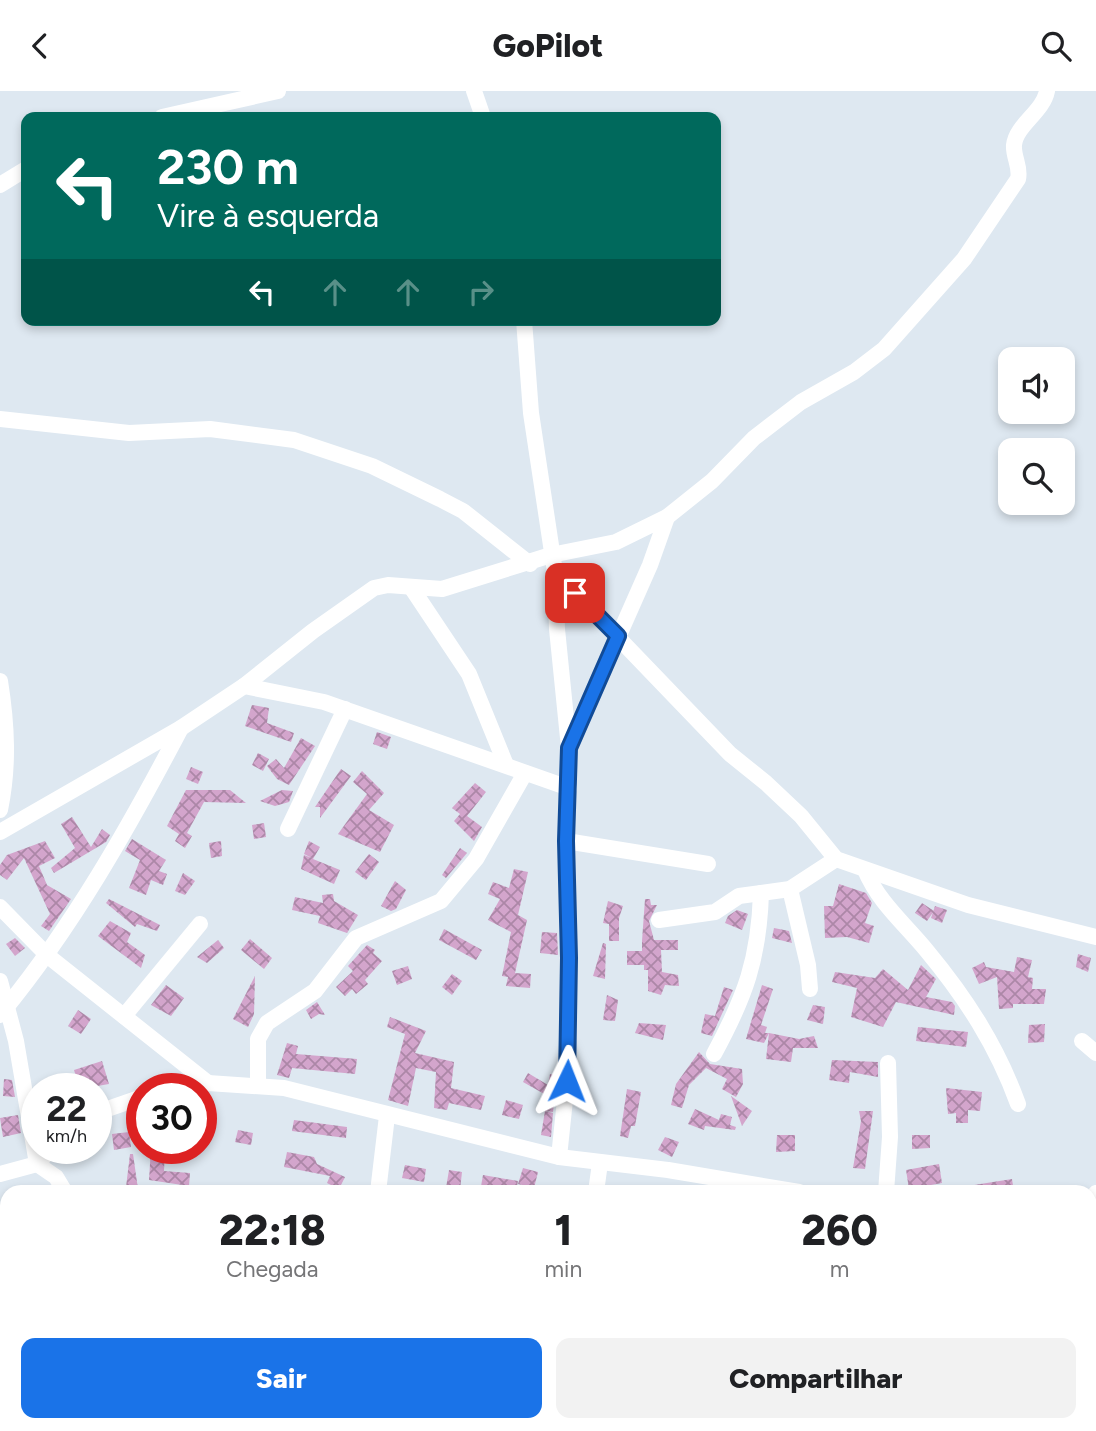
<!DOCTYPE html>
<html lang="pt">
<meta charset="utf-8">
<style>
body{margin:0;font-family:Figtree,sans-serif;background:#f2f2f2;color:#202124;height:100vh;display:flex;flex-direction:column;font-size:26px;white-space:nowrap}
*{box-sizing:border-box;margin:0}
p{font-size:23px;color:#757577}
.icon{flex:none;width:38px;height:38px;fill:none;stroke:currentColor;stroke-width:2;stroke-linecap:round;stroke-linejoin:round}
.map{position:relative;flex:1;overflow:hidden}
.panel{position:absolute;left:0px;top:1094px;width:1097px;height:247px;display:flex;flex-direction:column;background:#fff;border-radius:21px 21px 0 0;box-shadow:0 4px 10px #0003}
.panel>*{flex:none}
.banner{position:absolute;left:21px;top:21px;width:700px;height:214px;border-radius:14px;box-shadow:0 4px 10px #0003;background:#00695c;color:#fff;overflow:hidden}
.fabs{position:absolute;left:998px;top:256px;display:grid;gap:14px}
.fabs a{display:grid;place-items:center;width:77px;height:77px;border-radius:14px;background:#fff;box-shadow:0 4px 10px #0003;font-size:35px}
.speed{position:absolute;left:21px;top:982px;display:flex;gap:14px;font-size:35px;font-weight:700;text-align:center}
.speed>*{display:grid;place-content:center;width:91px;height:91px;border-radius:50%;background:#fff;box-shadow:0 4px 10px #0003;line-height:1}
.speed small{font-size:18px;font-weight:400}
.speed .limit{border:10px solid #d22;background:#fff;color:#111}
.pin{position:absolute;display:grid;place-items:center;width:60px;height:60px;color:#fff;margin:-30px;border-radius:14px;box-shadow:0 4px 10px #0006}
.me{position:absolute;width:77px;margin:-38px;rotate:2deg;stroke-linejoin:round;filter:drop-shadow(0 0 5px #0008)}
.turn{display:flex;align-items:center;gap:24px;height:147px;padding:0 21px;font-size:32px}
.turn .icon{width:91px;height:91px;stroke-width:2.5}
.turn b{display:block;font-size:49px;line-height:60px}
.lanes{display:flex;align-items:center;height:66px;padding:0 21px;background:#0003;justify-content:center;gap:35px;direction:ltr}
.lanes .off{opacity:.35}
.eta{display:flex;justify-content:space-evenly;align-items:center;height:119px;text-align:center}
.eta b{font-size:42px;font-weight:800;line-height:49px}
.cta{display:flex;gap:14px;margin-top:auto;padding:14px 21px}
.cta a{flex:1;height:80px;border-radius:14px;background:#1a73e8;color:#fff;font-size:28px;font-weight:800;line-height:80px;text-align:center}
.cta a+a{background:#f2f2f2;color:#202124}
header{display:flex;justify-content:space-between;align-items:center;height:91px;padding:0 21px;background:#fff;font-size:32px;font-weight:800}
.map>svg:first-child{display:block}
.building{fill:url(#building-cross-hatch)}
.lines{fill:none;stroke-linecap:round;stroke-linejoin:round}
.minor{stroke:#fff;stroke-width:16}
.route-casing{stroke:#114b97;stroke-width:18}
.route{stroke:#1a73e8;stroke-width:12}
</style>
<header><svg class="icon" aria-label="back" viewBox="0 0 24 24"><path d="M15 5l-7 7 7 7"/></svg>GoPilot<svg class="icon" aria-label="search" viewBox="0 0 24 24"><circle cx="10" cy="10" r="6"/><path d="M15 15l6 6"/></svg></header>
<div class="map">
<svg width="1096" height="1340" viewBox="0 0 1096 1340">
<defs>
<pattern id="building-cross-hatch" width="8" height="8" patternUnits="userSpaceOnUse" patternTransform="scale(1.75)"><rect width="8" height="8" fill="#d3a5cc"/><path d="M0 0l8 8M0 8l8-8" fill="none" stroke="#ac87a7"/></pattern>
</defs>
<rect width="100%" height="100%" fill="#dee8f1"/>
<g class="building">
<path d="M252,614L269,617L267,632L294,642L291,651L245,635Z"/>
<path d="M377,641L391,646L387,658L373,653Z"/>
<path d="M301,647L315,655L289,694L277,688L267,675L276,668L284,677Z"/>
<path d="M258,662L269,668L263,680L252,674Z"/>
<path d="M191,676L203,681L198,693L186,688Z"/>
<path d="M341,678L351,685L320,727V716H315Z"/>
<path d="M362,680L384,702L369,719L394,734L380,761L338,743L367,703L353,691Z"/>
<path d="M475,692L486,701L467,725L482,736L474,750L454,730L460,723L452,717Z"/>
<path d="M186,699H230L246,712L204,711L187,742L192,745L185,757L175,750L179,743L167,735Z"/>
<path d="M282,699L293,700L289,711L275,715L260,710Z"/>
<path d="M72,726L91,756L102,738L110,744L106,751L54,782L51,777L75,757L61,733Z"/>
<path d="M264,732L266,746L254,748L252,734Z"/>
<path d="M132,748L166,769L159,780L167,783L163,794L151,789L146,804L129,797L140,769L125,760Z"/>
<path d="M45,750L55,767L39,775L47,794L71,808L49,840L41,835L50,823L24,767L7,789L0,784V774L7,764Z"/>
<path d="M221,750L222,765L211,767L209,752Z"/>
<path d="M309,750L320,756L313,768L340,779L334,793L301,778L304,764L312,767L304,763Z"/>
<path d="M460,757L467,762L446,787L442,784Z"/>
<path d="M369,763L379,771L366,789L355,781Z"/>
<path d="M514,778L528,781L518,824L527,829L515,882L531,883L530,897L506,895L508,886L502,885L511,841L488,829L500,808L488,803L493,791L509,797Z"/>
<path d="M183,782L195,790L185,804L175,800Z"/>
<path d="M395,790L406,799L396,818L391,820L381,815Z"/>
<path d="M839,793L866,802L872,812L865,832L874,835L869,852L847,846L825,847L824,815H833Z"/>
<path d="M333,803L334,810L358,824L347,842L318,832L320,825L292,819L295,806L323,812L322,804Z"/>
<path d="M109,808L160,834L157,840L137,833L135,836L106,812Z"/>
<path d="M645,808H650L651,814H657L649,830L654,849H678V859H661L662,881L678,884L679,895L665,894L661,904L648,900V879H644V874H627V860H645H642V850Z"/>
<path d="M608,810L623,815L619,827V850H609V833L603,832Z"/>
<path d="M922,812L934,820L927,830L915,822Z"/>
<path d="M935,815L947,819L942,832L931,827Z"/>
<path d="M737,819L748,823L742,839L725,832L728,825Z"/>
<path d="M110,830L131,842L127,851L145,864L141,877L98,845Z"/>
<path d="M774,837L789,840L792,852L772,847Z"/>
<path d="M444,838L482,859L476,869L439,849Z"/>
<path d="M542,841L557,842L558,864L540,862Z"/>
<path d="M15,847L25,857L15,865L6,853Z"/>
<path d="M250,848L272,867L264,878L241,859Z"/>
<path d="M218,849L224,857L207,872L197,866Z"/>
<path d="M603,852L606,853L605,888L593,885Z"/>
<path d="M367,854L375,859L373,862L382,870L365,889L368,893L356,903L352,898L345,905L336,896L353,880L348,875Z"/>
<path d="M1078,863L1091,867L1088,881L1076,876Z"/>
<path d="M1017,866L1032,869L1028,886L1033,887L1032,898H1046L1044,913H1013V917L999,918L997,886L979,893L972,877L984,871L986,876L1014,881Z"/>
<path d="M921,874L936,888L926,906L952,911L955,915L954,924L896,911L883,936L851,926L857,897L832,891L835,881L875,887L883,878L908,899Z"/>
<path d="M408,875L412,888L397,894L392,880Z"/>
<path d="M452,883L462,890L452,904L442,896Z"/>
<path d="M255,885L254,923L248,936L233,928Z"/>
<path d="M166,894L184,907L171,925L151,914Z"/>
<path d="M762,894L773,898L761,934L767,936L765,942H769L764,952L746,948Z"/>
<path d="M724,896L733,899L715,938L712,945L701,942L705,923L715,925Z"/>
<path d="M607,904L618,909L615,930L603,929Z"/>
<path d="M317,911L325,924L319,923L311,928L306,919Z"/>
<path d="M813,914L825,916L823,933L807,929Z"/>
<path d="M78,919L91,928L81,943L68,935Z"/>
<path d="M390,926L426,940L415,962L454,971L451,997L485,1005L481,1019L449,1012L447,1019L434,1017L436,981L416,977L408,1015L388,1009L405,943L387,936Z"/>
<path d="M639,932L666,934L663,949L635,942Z"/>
<path d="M1045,933L1044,951L1028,952L1029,934Z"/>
<path d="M918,936L968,941L966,956L916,950Z"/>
<path d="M769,942L799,948L814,945L818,957H793L791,971L766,968Z"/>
<path d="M287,952L298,955L296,963L357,968L355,983L292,977L289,987L277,984Z"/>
<path d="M699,961L710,973L742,978L743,993L736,1006L722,998L727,988L706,977L689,994L682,1017L671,1014L676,993Z"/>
<path d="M832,969L878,971V986L850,981L849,992L829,989Z"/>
<path d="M102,970L109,993L80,998L74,979Z"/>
<path d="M528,982L548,994L550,983L557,984L553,1021L544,1020L546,1004L523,991Z"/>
<path d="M4,988L12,989L15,1006L3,1005Z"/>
<path d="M946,997L982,1001L980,1020L968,1019V1032H956V1022L948,1023Z"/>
<path d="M627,998L641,1001L635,1035H631L628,1047L620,1045Z"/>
<path d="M731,1005L752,1020L742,1035Z"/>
<path d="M506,1009L523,1014L519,1028L502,1024Z"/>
<path d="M142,1017V1044L131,1045L129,1022Z"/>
<path d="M695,1018L719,1029L721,1023L732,1026L730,1034L736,1036L735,1039L705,1035L704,1039L688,1033Z"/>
<path d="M545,1020L553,1022L551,1046L541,1044Z"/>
<path d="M859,1020H873L865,1078L853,1077L861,1030Z"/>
<path d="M18,1024L21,1042L3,1046L0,1027Z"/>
<path d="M294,1029L347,1036L346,1047L292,1040Z"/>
<path d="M238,1039L253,1042L251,1054L235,1051Z"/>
<path d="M129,1041L131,1056L114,1059L112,1043Z"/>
<path d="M777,1044H795V1060L776,1061Z"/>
<path d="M912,1044H930V1057L912,1058Z"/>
<path d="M665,1046L679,1051L672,1066L658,1059Z"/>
<path d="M151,1057H165L164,1080L190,1082L189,1095L149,1089Z"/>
<path d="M287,1061L314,1066L317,1073L345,1086L339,1098L327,1092L330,1085L284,1076Z"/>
<path d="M130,1063H133L138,1098L126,1096Z"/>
<path d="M939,1073L942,1092L909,1098L906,1079Z"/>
<path d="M405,1074L426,1078L424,1091L402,1087Z"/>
<path d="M523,1077L538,1081L534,1097L518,1093Z"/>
<path d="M449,1079L462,1081L460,1099L446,1097Z"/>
<path d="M483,1084L518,1090L516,1101H480Z"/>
<path d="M1012,1088L1014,1101H968V1095Z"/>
</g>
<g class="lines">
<g class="minor">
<path d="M474,0L483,26"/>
<path d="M162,26L278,0"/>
<path d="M0,94L26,78"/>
<path d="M524,229L531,322L555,481L557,538L569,657L566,750L569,916L567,990L559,1066"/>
<path d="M0,328L129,342L210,338L294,349L372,375L440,408L463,420L530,473"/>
<path d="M555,481L730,663L766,692L801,725L836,768L968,814L1096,846"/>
<path d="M411,496L469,583L506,674"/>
<path d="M0,590C7,634 9,675 0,719"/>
<path d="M244,595L324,611L569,697"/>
<path d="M570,655L650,474L667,426"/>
<path d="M288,738L345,618"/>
<path d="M0,741L181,637L244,595L313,540L374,497L388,494L442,498L551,464L616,451L667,426L712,390L754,347L801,311L854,281L884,258L964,168L1018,88C1021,76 1013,66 1014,54C1016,34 1043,21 1047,0"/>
<path d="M566,750L708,773"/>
<path d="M865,779C879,812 904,832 927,860C966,907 997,955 1018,1013"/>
<path d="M790,798L808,874L810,898"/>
<path d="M0,816L48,865L208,992"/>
<path d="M659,829L715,821L739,805L790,798L836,768"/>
<path d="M0,890L16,950L37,1073L56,1086L65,1101"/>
<path d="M0,924C72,837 129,736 181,637"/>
<path d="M124,925L200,833"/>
<path d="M1082,950L1096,962"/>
<path d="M714,963C745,906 759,868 761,802"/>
<path d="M258,993V948L267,932L315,900L356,847L441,810L476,768L525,682"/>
<path d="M176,998L208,992L284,997L559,1066L668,1079L799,1101"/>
<path d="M96,1022L142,1006"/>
<path d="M0,1083L37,1073L52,1057"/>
<path d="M378,1101L387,1025"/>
<path d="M596,1101L600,1072"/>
<path d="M886,1101L890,1046L888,972"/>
<path d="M1090,1110L1096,1102"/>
<path d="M1090,1140H1096"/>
<path d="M1090,1293L1096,1294"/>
<path d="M134,1334V1340"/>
<path d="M432,1334L495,1340"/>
<path d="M328,1340L332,1334"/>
<path d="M563,1340L564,1334"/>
<path d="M773,1340L774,1334"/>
</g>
</g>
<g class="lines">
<g class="route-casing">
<path id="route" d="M567,990L569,867L566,750L569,657L618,545L575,502"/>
</g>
<use href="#route" class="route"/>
</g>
</svg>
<div class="fabs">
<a><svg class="icon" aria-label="sound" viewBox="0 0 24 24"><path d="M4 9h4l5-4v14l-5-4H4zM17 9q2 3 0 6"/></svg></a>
<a><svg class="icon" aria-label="search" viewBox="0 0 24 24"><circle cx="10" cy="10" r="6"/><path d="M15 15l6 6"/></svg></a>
</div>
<div class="speed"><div>22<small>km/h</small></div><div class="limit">30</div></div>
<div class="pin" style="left:575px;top:502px;background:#d93025"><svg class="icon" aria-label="arrive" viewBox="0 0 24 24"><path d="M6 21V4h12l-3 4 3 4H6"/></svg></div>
<svg class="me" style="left:567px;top:990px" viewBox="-20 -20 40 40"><path d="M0-17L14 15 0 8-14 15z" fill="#1a73e8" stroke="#fff" stroke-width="4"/></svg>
<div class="banner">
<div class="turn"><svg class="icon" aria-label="left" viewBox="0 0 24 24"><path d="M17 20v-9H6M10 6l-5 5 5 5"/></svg><div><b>230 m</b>Vire à esquerda</div></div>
<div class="lanes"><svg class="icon" aria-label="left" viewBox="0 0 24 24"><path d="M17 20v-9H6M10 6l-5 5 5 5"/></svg><svg class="icon off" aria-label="ahead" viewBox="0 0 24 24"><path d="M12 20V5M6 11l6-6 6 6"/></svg><svg class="icon off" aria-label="ahead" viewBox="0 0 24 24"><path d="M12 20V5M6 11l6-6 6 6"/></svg><svg class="icon off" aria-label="right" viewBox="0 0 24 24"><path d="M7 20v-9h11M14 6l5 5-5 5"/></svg></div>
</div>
<section class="panel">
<div class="eta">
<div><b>22:18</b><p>Chegada</p></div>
<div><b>1</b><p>min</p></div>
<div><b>260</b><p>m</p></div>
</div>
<div class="cta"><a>Sair</a><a>Compartilhar</a></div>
</section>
</div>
